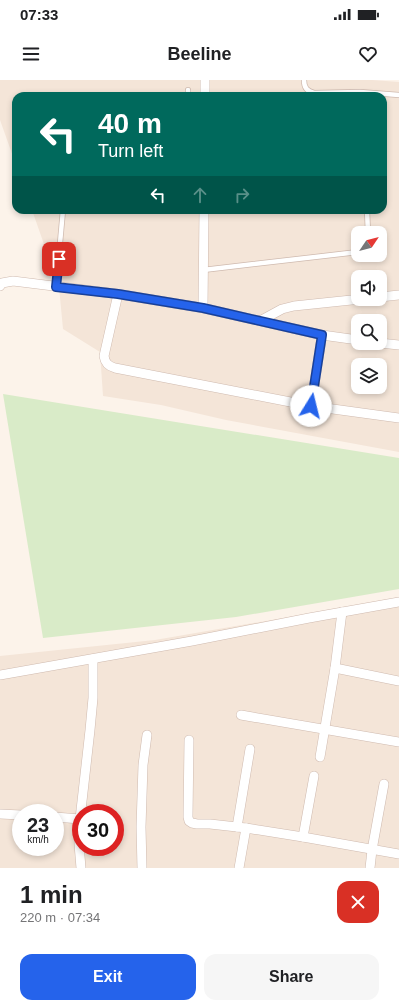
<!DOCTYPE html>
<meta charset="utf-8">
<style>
body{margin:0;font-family:Arial,sans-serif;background:#f6f6f6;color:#202124;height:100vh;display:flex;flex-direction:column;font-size:15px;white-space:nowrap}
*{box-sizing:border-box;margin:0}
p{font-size:13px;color:#757577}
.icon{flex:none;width:22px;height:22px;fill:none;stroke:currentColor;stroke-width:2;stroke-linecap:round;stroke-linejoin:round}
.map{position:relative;height:788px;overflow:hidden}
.side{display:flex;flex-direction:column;background:#fff;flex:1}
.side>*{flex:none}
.banner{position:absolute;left:12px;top:12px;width:375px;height:122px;border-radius:12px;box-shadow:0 2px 6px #0003;background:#00695c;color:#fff;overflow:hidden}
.needle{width:26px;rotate:55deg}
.tools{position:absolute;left:351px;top:146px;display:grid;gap:8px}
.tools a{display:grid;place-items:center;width:36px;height:36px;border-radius:8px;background:#fff;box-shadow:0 2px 6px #0003;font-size:20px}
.speed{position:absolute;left:12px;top:724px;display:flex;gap:8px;font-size:20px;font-weight:700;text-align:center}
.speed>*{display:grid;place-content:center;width:52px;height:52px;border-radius:50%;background:#fff;box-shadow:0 2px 6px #0003;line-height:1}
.speed small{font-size:10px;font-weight:400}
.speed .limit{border:6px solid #d22;background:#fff;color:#111}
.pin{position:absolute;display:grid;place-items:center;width:34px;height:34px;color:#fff;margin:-17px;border-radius:8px;box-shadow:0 2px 6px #0006}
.me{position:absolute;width:44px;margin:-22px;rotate:9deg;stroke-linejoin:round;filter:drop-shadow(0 0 3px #0008)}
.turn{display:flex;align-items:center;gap:14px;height:84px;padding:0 20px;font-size:18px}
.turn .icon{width:52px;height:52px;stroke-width:2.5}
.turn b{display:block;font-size:28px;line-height:34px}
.lanes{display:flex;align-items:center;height:38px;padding:0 20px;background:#0003;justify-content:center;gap:20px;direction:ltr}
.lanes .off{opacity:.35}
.round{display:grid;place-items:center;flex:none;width:42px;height:42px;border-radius:12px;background:#f6f6f6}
.overview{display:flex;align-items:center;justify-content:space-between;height:68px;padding:0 20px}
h1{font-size:24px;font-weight:600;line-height:30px}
.primary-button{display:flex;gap:8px;margin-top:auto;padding:8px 20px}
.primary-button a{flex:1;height:46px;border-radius:12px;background:#2563eb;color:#fff;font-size:16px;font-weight:600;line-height:46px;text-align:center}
.primary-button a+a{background:#f6f6f6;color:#202124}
.status{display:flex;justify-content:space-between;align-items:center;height:28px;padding:0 20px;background:#fff;direction:ltr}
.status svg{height:11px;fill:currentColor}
header{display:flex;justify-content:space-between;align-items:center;height:52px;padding:0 20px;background:#fff;font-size:18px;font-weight:600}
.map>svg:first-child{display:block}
.residential{fill:#f4e5d8;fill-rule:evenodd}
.green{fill:#d9ebc8}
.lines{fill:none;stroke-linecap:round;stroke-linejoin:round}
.lane-casing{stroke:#cfbaaf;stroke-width:6}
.street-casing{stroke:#cfbaaf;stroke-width:10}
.lane{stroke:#fff;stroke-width:4.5}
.street{stroke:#fff;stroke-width:9}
.route-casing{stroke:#184099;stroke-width:10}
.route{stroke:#2563eb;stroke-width:7}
</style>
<div class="status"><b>07:33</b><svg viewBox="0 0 49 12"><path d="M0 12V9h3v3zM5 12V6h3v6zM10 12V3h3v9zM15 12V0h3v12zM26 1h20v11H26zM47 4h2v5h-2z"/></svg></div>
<header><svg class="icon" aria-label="menu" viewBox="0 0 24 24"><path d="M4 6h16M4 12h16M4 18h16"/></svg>Beeline<svg class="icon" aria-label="heart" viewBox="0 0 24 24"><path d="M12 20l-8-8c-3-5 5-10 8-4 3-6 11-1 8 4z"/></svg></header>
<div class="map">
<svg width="399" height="788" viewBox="0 0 399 788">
<rect width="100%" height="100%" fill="#fcf3ea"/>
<g class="residential">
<path d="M0,0H372L399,2V372L226,340L161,325L103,316L100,272L63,249L59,207L32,130H383V16H16V85L0,40ZM358,153H380V175H358ZM358,197H380V219H358ZM358,241H380V263H358ZM358,285H380V307H358Z"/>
<path d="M399,518V788H0V576L155,560ZM21,733H55V767H21ZM81,733H115V767H81Z"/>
</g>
<path class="green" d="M3,314L399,378V509L236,537L43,558Z"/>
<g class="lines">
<g class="lane-casing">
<g id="lane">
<path d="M304,0C304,8 307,11 314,13L360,12L399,15"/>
<path d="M188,10V16"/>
<path d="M367,130L368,153"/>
<path d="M203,190L358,172"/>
<path d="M56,207L63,130"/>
</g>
</g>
<g class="street-casing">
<g id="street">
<path d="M205,16V0"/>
<path d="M0,206L2,203L13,201L118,214L203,228L322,255L358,260"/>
<path d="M118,214L104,276C105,283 108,286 115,288L311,326L399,338"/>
<path d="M380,217L399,215"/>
<path d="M203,228L204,130"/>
<path d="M260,241L282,229L294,226L361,219"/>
<path d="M380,263L399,265"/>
<path d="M311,326L322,255"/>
<path d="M335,588L399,601"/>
<path d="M0,595L192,561L309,538L399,522"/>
<path d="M241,635L399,662"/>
<path d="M189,660L188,737L189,741L192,743L197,744H210L246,748L303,757L399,774"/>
<path d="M320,677L335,588L342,532"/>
<path d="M0,734L21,735"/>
<path d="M55,737L80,739"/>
<path d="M237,747L250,669"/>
<path d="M303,757L314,696"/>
<path d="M81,788L79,764L80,739L90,650L93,618V579"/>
<path d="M142,788L141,747L143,685L147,655"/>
<path d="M239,788L246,748"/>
<path d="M370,788L372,770L384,704"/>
</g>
</g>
<use href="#lane" class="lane"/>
<use href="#street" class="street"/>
</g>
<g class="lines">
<g class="route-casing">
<path id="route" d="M59,179L56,207L118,214L203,228L322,255L311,326"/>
</g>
<use href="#route" class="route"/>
</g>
</svg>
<div class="tools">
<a><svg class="needle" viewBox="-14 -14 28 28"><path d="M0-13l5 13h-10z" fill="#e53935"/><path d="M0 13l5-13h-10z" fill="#757577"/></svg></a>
<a><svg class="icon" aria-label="sound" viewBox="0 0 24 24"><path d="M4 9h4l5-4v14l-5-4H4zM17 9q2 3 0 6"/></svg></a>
<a><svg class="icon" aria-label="search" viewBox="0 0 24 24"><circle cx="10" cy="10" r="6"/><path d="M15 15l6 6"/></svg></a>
<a><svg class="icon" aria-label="layers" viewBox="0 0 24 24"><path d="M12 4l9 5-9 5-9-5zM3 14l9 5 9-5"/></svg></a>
</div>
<div class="speed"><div>23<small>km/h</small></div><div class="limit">30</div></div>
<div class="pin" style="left:59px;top:179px;background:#d93025"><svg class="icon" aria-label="arrive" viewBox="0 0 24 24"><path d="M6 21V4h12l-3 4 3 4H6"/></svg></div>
<svg class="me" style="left:311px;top:326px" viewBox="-20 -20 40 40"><circle r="19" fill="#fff"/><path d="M0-13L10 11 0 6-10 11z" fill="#2563eb"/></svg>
<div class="banner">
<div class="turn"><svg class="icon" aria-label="left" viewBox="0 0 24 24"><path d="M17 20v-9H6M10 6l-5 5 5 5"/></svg><div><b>40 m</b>Turn left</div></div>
<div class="lanes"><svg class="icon" aria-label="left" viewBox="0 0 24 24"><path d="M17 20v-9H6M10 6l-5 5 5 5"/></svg><svg class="icon off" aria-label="ahead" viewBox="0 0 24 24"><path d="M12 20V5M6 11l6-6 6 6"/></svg><svg class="icon off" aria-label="right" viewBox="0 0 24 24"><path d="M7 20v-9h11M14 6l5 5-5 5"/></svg></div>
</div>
</div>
<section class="side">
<div class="overview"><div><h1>1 min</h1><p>220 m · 07:34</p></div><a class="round" style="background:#d93025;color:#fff"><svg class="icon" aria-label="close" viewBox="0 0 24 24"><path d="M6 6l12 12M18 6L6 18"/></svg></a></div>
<div class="primary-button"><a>Exit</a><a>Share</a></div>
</section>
